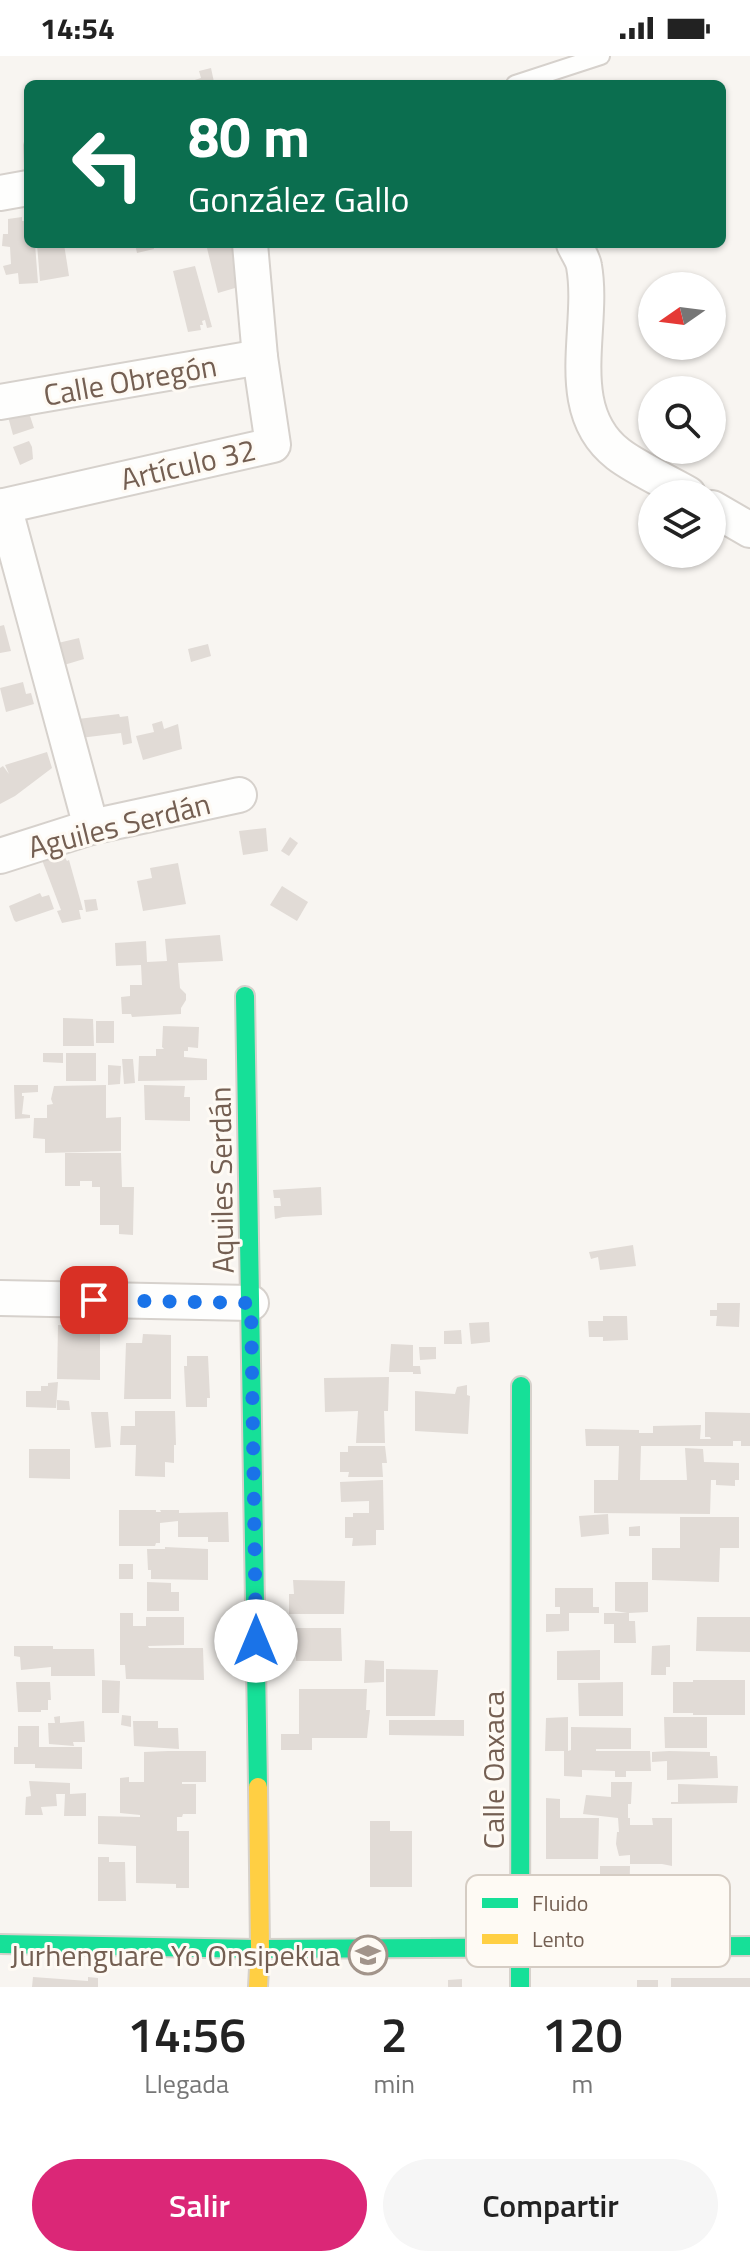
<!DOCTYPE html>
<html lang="es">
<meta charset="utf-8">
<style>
body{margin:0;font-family:"Titillium Web",sans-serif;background:#f6f6f6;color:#222;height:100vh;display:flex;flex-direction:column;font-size:30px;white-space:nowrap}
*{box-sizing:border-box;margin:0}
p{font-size:26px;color:#767676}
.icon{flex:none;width:44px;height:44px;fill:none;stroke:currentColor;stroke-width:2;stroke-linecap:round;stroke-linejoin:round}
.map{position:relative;height:1931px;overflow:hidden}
.drawer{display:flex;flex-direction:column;background:#fff;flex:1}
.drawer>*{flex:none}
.guide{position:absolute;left:24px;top:24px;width:702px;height:168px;border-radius:12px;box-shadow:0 2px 6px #0004;background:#0b6e4f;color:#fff;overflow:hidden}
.needle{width:52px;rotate:256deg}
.fabs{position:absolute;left:638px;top:216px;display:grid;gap:16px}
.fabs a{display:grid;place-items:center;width:88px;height:88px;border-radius:50%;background:#fff;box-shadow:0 2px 6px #0004;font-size:40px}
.pin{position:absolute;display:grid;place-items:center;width:68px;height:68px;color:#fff;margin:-34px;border-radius:16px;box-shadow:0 4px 12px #0006}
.me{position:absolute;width:88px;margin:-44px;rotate:0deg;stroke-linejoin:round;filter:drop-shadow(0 0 6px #0008)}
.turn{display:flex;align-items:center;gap:28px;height:168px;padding:0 32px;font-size:36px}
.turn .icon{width:104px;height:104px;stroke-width:2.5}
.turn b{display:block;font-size:56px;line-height:68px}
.eta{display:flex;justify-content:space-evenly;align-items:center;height:136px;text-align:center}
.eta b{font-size:48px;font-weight:600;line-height:56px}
.action{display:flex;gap:16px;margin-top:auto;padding:16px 32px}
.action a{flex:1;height:92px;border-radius:48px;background:#db2777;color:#fff;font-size:32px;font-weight:600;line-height:92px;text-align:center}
.action a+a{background:#f6f6f6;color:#222}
.status{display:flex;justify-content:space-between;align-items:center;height:56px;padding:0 40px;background:#fff;direction:ltr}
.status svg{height:22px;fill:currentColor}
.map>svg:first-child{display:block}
.building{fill:#e1dbd6}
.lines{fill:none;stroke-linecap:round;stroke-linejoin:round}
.lane-casing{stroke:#d6d1cc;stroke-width:20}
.street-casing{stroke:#d6d1cc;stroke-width:38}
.fast-casing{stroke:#d6d1cb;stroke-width:22}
.slow-casing{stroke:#d6d1cb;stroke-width:22}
.lane{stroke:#fefefd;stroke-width:16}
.street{stroke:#fefefd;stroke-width:34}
.fast{stroke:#16e098;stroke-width:18}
.slow{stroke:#ffcf43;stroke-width:18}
.route{stroke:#1a73e8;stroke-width:14;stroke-dasharray:0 25.2}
.labels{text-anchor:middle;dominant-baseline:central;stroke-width:6;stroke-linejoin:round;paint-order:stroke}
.street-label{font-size:30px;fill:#745f52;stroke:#fefaf4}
.poi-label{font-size:30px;fill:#745f52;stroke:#fefaf4;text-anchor:end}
.key{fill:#fefaf4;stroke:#d5ccc3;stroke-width:2}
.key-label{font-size:22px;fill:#745f52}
</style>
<div class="status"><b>14:54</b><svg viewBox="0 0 49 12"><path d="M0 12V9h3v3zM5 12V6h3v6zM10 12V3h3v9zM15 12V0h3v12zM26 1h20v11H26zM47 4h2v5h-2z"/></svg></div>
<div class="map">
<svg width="750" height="1931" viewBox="0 0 750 1931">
<rect width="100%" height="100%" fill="#f8f5f1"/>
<g class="building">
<path d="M211,12L214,26L211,28H182L201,22L199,15Z"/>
<path d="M25,82L28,83V110H24L23,89Z"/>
<path d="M22,161V165H28V188H35L38,227L19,228L18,217L6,219L3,210L11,208L10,191L2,190L3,178H8V163Z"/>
<path d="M37,188H64L69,220L40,225Z"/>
<path d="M135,188H153L154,193L137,197Z"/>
<path d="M206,188H247L258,239L238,244L235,232L218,237Z"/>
<path d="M195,210L212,271L207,272L205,264L202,265L203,269H200L201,274L188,276L173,215Z"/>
<path d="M27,351L34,372L13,379L7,357Z"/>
<path d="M29,385L32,391L33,403L20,409L13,391Z"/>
<path d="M4,569L11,595L0,597V570Z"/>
<path d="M79,582L84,603L64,609L58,587Z"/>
<path d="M208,588L211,600L191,606L188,593Z"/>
<path d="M23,626L26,638L31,637L34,648L6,656L0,632Z"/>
<path d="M119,658L120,661L128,660L132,687L123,689L121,677L80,682L78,663Z"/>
<path d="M162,665L164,673L178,668L182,693L143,704L136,680L154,676L152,668Z"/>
<path d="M47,696L52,712L15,740L0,748V712L3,710L9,718L5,709Z"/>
<path d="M266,772L268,795L243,799L239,775Z"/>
<path d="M290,781L298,787L289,800L281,795Z"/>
<path d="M63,798L67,805L69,804L83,854H79L81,863L62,867L57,855L61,854L42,804Z"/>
<path d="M178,807L186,848L143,855L137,825L152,822L150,812Z"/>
<path d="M282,830L308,846L297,865L270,849Z"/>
<path d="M40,837L42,841L49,839L54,853L16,866L14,864L9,850Z"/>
<path d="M96,843L98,854L86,856L84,844Z"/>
<path d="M220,879L223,905L178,907L180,932L186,938V944L181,952V958L132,961L131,958H122L121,941L130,940V929H142L141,909L116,910L115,887L146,885L147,906L167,905L165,883Z"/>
<path d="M63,962L93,963L94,990H63Z"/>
<rect x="96" y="965" width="18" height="22"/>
<path d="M163,970L199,971L198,992L188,991V995H184V1001L207,1003V1024L138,1025L139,1000H156V993H164L162,991Z"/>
<path d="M43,997H63V1007L43,1006Z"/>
<rect x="66" y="997" width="30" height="28"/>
<path d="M122,1003H133L135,1027L124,1028Z"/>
<path d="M108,1009L121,1010L120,1028L108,1029Z"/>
<path d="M14,1029H38V1036L22,1037V1040H24L22,1058L30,1059V1062L15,1063Z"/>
<path d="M106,1029V1062L121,1061V1095L45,1097V1083L33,1082L34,1062H47V1049L53,1048L51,1043L54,1030Z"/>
<path d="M144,1029L185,1030L184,1041H190V1065L145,1064Z"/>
<path d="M65,1097H121L122,1131H134L133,1179L119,1178V1169H100V1131H92V1125H80V1130H65Z"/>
<path d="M321,1131L322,1159L283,1161L275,1163L274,1150H281L280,1142H274L273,1134Z"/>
<path d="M633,1189L636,1210L600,1214L598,1201L591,1203L589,1196Z"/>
<path d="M717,1247H740L739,1271L716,1270L717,1260H710V1254H717Z"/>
<path d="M603,1260H627L628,1284L603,1285V1281H589L588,1265H603Z"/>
<path d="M489,1266L490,1286L471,1288L469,1267Z"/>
<path d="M58,1269L100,1270V1324L57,1323Z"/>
<path d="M461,1274L462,1288H444V1275Z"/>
<path d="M143,1278L171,1279V1343H124L126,1287H142Z"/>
<path d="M391,1288L413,1289V1310H420L421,1318H413V1316H389Z"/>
<path d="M419,1291H436V1303L420,1304Z"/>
<path d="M187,1300H208L210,1342H207V1351H186L184,1310H187Z"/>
<path d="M389,1321L388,1355H384L385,1387H356L358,1355L325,1356L324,1322Z"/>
<path d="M58,1326L56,1352L26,1351V1335H41V1330H48V1327Z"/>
<path d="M467,1329V1339L470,1340L468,1378L415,1375V1335L455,1338L457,1331Z"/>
<path d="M57,1344L69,1345L70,1354H57Z"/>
<path d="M135,1355H175L176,1389H174V1407L165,1406V1421L135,1420L136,1389H120L121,1370H135Z"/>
<path d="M91,1356H108L111,1391L95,1392Z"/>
<path d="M705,1356L750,1357V1390H741V1385H733V1390H641L640,1424H687L685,1392L703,1393L704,1406L739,1407V1424H735V1430L716,1429V1424H711L710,1458L594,1457V1424H618L619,1390H586L585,1373L639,1374V1377H653V1370L701,1369L700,1383H711L710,1381H705Z"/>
<path d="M348,1390H385L387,1407H382L383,1421H348L349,1416H340V1396H348Z"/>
<path d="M29,1393H70V1423L29,1422Z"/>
<path d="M383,1424L384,1474H376V1489L352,1490L353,1482H345V1461H353V1457H369V1445L341,1446L340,1426Z"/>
<path d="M119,1454H156V1456H161L160,1454H179V1457L228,1456L229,1486H208V1481H178V1465L160,1467V1487H156L155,1490H119Z"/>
<path d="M608,1458L609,1478L581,1481L579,1460Z"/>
<path d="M680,1461H739V1492H720L719,1526L652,1524V1492H680Z"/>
<path d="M640,1470V1480H629V1471Z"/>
<path d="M165,1491L208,1493V1524L151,1523V1514H148L147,1493H165Z"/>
<rect x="119" y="1508" width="14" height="15"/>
<path d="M293,1524L345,1525L344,1558H289V1538H294Z"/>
<path d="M147,1526L171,1527V1536H179V1555H147Z"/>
<path d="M615,1526H648V1556L629,1557V1565H635L636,1587H614V1568H604V1557H627L615,1555Z"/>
<path d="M555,1532H593V1551H599V1557H569V1575L546,1576V1558H560V1551H555Z"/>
<path d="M120,1557H133V1570H146V1561H184V1589L148,1590L149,1592H203L204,1624L126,1623L125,1609H120Z"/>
<path d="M697,1561H750V1596L696,1595Z"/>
<path d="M296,1572H341L342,1605H296Z"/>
<path d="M670,1589V1611H666V1619H651L652,1590Z"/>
<path d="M14,1590H53V1593H94L95,1620H51V1611L21,1614L20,1601L14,1600Z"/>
<path d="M600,1594V1624H557V1595Z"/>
<path d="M365,1604L384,1605V1626L364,1627Z"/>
<path d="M386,1613L438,1614L435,1660H386Z"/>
<path d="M102,1624L120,1625L119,1657H102Z"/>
<path d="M693,1624H745V1659H693V1657H673V1626H693Z"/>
<path d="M16,1626H50L51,1644H48V1654H41V1656H18Z"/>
<path d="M623,1626V1660H579L578,1627Z"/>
<path d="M299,1633H367L366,1654H370L367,1682H312V1694H281V1678H299Z"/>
<path d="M122,1659L131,1660V1671L121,1669Z"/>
<path d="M60,1660V1667L84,1665L85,1686H73L74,1690L49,1688L48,1667H55L54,1661Z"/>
<path d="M568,1661V1695L571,1694V1671L631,1672V1693H596V1695H650L651,1715H626V1721H615V1715L582,1714V1721L564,1720V1695H545L546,1662Z"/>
<path d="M664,1661H707V1692H665Z"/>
<path d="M389,1664H464V1680L389,1679Z"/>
<path d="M133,1665H158V1672H178L179,1693L134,1690Z"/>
<path d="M18,1670H39V1691H82V1713L35,1712V1708H14V1691H18Z"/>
<path d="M168,1695H206V1726H182V1728H196V1758H183L182,1761H177V1775H189V1832H176V1828L136,1827V1790L98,1788V1760L140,1761V1759L120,1757V1722L129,1721V1726H144V1696Z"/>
<path d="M669,1695L710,1696V1700H717L718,1722L667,1724V1705L652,1706V1696Z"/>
<path d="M29,1725L70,1727V1738L86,1737V1760H64L65,1738H56L57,1750L41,1751L43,1759H25L26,1741L31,1740Z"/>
<path d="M611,1726H632L631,1748H628V1762H630V1769H653L652,1762H672V1810L662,1808H630V1799L619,1800L616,1788L617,1776H619L618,1762L583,1758L586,1739L611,1741Z"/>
<path d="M678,1728L738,1730L737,1747L671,1748V1746H678Z"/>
<path d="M546,1742L560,1743V1762H599L598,1803H546Z"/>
<path d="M370,1765H390V1775H412V1831H370Z"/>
<path d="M98,1801H109V1806H125L126,1845H98Z"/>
<path d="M600,1810H630L629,1847L600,1846Z"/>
<path d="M33,1921L88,1925V1921L98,1922V1931H32Z"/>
<rect x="671" y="1922" width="79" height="9"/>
<path d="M462,1923V1931H448V1924Z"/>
<rect x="637" y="1924" width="21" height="7"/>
</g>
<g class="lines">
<g class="lane-casing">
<path id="lane" d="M515,28L601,0"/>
</g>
<g class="street-casing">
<g id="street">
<path d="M0,137L28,132"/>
<path d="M574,188C577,195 583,203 584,210C595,271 560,353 618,398C636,412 667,426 688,438"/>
<path d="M0,346L260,301"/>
<path d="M4,450L91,771"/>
<path d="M0,451L273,389L260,301L250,188"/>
<path d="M712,452L750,474"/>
<path d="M0,800L91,771L239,739"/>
<path d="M0,1242L251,1247"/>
</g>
</g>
<g class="fast-casing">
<g id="fast">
<path d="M245,940L258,1731"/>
<path d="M0,1888L260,1893L750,1890"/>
<path d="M520,1931L521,1330"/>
</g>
</g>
<g class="slow-casing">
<path id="slow" d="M258,1731L260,1893L258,1931"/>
</g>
<use href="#lane" class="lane"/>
<use href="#street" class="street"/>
<use href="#fast" class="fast"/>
<use href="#slow" class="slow"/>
</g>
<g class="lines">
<path class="route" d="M94,1244L251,1247L256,1585"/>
</g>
<defs>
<g id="school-ring" transform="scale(2)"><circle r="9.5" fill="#fefaf4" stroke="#a2948a" stroke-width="1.5"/><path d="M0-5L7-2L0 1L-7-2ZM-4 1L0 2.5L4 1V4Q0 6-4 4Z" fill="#a2948a"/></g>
</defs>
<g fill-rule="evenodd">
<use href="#school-ring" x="368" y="1899"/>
</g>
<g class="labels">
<g class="street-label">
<text transform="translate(130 324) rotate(-10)">Calle Obregón</text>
<text transform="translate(188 408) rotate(-13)">Artículo 32</text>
<text transform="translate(119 769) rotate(-14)">Aguiles Serdán</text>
<text transform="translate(221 1124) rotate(-91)">Aquiles Serdán</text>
<text transform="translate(493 1714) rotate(-90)">Calle Oaxaca</text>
</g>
<g class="poi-label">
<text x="340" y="1899">Jurhenguare Yo Onsipekua</text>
</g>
</g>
<rect x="466" y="1819" width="264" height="92" rx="12" class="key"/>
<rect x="482" y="1842" width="36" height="10" fill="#16e098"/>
<rect x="482" y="1878" width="36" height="10" fill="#ffcf43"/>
<g class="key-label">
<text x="532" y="1855">Fluido</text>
<text x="532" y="1891">Lento</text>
</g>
</svg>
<div class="fabs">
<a><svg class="needle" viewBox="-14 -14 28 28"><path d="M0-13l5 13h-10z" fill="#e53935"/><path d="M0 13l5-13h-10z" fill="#767676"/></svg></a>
<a><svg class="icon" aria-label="search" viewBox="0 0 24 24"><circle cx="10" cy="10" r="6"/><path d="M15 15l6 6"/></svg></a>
<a><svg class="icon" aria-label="layers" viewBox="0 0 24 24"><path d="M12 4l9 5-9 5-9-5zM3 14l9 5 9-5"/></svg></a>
</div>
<div class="pin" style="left:94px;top:1244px;background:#d93025"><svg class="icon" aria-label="arrive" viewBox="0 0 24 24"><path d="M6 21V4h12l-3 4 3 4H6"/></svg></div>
<svg class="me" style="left:256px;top:1585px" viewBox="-20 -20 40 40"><circle r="19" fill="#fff"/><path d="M0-13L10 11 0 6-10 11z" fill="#1a73e8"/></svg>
<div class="guide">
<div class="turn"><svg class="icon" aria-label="left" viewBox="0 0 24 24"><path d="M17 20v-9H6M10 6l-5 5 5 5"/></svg><div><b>80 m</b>González Gallo</div></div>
</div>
</div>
<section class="drawer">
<div class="eta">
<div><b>14:56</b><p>Llegada</p></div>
<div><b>2</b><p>min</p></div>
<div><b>120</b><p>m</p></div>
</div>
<div class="action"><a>Salir</a><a>Compartir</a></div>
</section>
